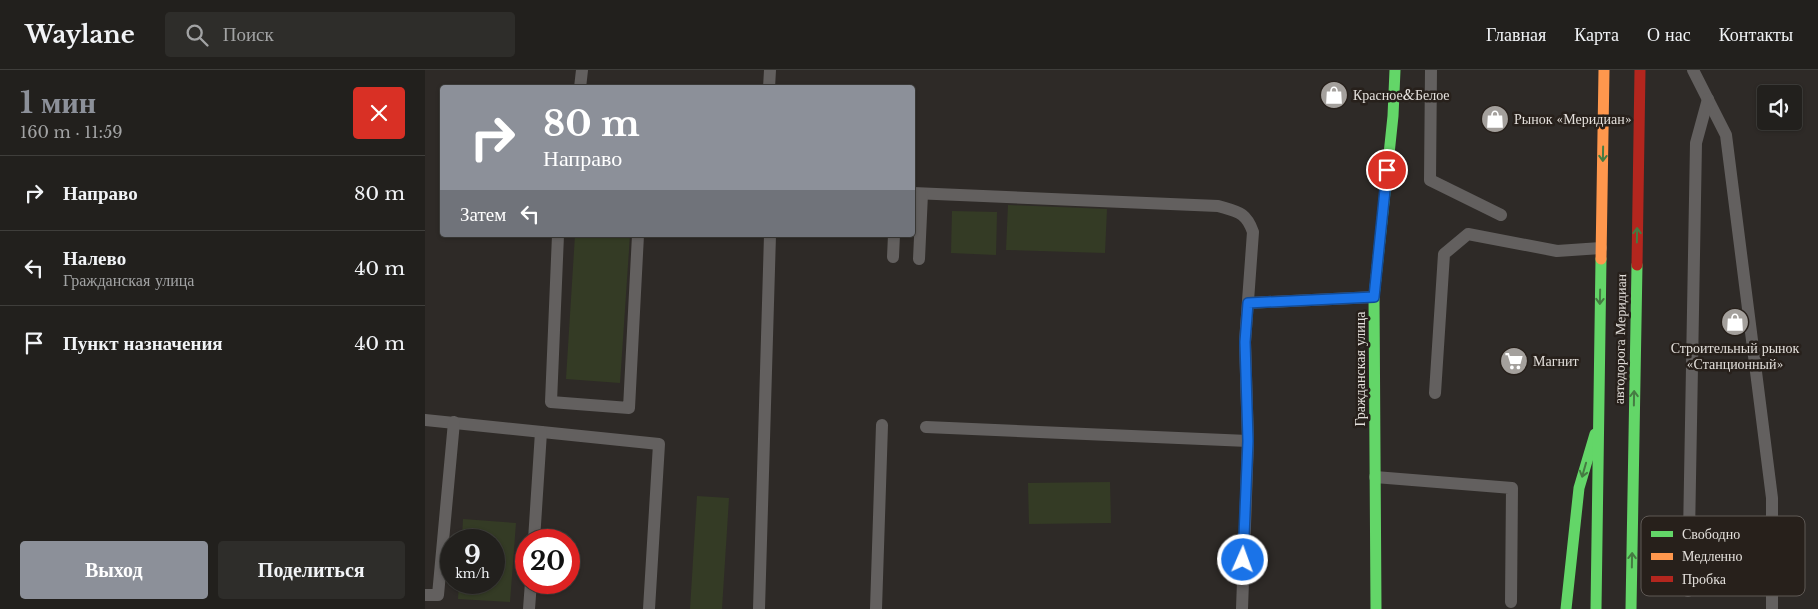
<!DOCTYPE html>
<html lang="ru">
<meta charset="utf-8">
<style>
body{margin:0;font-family:"Libre Baskerville",serif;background:#2e2d2a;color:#f1f3f6;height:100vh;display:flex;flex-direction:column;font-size:19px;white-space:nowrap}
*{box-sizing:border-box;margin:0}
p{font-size:16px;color:#a2a3a4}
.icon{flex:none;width:28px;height:28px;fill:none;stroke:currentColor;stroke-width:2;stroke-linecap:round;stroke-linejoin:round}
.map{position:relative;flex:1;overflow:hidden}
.drawer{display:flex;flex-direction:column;background:#22201d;width:425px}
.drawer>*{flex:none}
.banner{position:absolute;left:15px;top:15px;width:475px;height:152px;border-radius:5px;box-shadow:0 1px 4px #0004,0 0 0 1px #3f3e3b;background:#8c9099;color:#fff;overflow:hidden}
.controls{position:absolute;left:1332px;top:15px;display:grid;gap:10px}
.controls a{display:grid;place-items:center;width:45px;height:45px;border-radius:5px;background:#22201d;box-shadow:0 1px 4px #0004,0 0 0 1px #3f3e3b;font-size:25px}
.speed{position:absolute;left:15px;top:459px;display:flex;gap:10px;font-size:25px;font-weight:700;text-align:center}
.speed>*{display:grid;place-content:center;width:65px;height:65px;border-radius:50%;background:#22201d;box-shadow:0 1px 4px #0004,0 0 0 1px #3f3e3b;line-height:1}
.speed small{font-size:12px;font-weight:400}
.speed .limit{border:8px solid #d22;background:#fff;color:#111}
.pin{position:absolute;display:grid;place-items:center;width:42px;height:42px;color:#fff;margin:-21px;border:2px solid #fff;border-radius:50%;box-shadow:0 1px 5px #0007}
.me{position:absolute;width:55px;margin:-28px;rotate:2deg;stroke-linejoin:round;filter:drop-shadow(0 0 4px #0008)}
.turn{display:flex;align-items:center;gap:18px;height:105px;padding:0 20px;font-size:22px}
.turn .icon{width:65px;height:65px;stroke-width:2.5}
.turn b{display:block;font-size:35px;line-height:42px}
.then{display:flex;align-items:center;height:48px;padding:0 20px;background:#0003;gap:10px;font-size:19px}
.round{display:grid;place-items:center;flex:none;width:52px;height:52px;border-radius:5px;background:#2e2d2a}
.summary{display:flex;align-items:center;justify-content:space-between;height:85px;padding:0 20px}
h1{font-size:30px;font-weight:700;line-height:38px;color:#8c9099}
.cta{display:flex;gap:10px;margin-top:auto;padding:10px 20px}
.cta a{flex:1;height:58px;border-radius:5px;background:#8c9099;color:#fff;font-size:20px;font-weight:700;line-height:58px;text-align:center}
.cta a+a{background:#2e2d2a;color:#f1f3f6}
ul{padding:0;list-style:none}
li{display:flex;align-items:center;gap:15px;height:75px;padding:0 20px;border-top:1px solid #3f3e3b}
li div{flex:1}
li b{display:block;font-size:19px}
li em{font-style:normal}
header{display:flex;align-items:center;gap:30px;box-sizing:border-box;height:70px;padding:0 25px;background:#22201d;border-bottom:1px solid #3f3e3b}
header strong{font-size:24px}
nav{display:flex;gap:28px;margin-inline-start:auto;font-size:18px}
.search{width:350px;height:45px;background:#2e2d2a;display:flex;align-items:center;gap:12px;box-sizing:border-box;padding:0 18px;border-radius:5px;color:#a2a3a4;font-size:19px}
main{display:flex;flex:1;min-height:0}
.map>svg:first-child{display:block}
.green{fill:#343b25}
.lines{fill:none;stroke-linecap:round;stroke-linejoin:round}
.lane{stroke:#63605f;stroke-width:12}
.fast{stroke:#63d668;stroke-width:11}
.slow{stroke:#ff974d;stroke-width:11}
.jam{stroke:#b3261e;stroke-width:11}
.oneway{stroke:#457b42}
.route-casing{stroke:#114b97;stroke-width:12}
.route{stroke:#1a73e8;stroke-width:9}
.labels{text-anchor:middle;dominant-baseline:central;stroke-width:5;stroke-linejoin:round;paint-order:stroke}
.poi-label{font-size:14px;fill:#e3dfdb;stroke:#27201b;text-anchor:start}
.street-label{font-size:14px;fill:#e3dfdb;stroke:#27201b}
.key{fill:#27201b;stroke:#5f5955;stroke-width:1}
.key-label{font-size:14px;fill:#e3dfdb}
</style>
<header>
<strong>Waylane</strong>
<div class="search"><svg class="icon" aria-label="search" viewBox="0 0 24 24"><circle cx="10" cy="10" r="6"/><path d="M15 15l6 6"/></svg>Поиск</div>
<nav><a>Главная</a><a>Карта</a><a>О нас</a><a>Контакты</a></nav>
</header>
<main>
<section class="drawer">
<div class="summary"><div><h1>1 мин</h1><p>160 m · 11:59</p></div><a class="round" style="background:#d93025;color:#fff"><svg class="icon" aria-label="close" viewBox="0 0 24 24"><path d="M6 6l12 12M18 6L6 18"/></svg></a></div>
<ul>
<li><svg class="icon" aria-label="right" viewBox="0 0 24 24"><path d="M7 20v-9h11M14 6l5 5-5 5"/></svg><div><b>Направо</b></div><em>80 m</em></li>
<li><svg class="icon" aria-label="left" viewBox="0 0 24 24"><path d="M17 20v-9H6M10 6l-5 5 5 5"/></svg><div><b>Налево</b><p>Гражданская улица</p></div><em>40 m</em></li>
<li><svg class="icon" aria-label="arrive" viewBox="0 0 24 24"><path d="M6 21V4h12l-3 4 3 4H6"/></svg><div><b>Пункт назначения</b></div><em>40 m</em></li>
</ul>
<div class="cta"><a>Выход</a><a>Поделиться</a></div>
</section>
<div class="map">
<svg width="1393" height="539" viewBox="0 0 1393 539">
<rect width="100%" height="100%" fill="#2e2a27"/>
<g class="green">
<path d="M583,135L682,139L680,183L581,180Z"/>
<path d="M527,141L572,142L571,185L526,183Z"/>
<path d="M150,165H205L195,313L141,309Z"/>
<path d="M685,412L686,453L604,454L603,413Z"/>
<path d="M272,426L304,428L297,539H265Z"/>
<path d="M38,449L91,453L85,532L33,529L34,513L69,512V470H37Z"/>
</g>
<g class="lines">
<g class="lane">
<path d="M1006,0L1005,110L1076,145"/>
<path d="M1268,0L1301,65L1347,428V539"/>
<path d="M155,18L157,0"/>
<path d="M344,18L345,0"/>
<path d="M488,123L793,136C813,142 821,142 828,162L820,272L823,371L817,539"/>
<path d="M133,165L126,332L204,338L213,165"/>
<path d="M468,187L469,165"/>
<path d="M494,189L497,124"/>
<path d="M823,233L949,227"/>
<path d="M1010,323L1019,184L1043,164L1132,181L1176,178"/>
<path d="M0,350L234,374L224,539"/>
<path d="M501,357L823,371"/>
<path d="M950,407L1087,418L1086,532"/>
<path d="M109,470L116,362"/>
<path d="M1263,521L1271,73L1283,29"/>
<path d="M0,525H13L29,352"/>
<path d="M104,539L106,512"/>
<path d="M334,539L345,165"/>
<path d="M451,539L457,355"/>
</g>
<g class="fast">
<path d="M951,539L949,227L968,46L970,0"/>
<path d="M1141,539L1154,418L1170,364"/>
<path d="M1171,539L1176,189"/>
<path d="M1206,539L1212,195"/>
</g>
<path class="slow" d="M1176,189L1179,0"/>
<path class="jam" d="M1212,195L1215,0"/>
</g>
<defs><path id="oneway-shaft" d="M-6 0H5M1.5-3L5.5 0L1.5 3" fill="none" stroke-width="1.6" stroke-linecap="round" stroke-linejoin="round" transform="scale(1.25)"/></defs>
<g class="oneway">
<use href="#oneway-shaft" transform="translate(1178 84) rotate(91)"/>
<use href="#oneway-shaft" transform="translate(1212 165) rotate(-89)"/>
<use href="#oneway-shaft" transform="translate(1175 227) rotate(91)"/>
<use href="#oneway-shaft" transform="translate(1209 328) rotate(-89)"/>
<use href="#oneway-shaft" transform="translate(1159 400) rotate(106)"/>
<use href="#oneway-shaft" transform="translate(1207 490) rotate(-89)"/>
</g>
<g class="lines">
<g class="route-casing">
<path id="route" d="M818,490L823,371L820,272L823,233L949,227L962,100"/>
</g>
<use href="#route" class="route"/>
</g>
<defs>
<g id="shop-disc" transform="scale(1.4375)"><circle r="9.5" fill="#a4a09c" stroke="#27201b"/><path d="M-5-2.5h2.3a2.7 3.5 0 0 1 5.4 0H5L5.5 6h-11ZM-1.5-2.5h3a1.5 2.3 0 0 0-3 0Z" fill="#fff"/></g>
<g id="supermarket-disc" transform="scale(1.4375)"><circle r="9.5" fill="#a4a09c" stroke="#27201b"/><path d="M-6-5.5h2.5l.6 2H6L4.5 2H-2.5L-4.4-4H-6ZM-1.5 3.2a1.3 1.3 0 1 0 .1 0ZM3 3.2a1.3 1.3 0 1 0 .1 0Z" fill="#fff"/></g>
</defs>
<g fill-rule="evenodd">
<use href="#shop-disc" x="909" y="25"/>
<use href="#shop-disc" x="1070" y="49"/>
<use href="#shop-disc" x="1310" y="252"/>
<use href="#supermarket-disc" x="1089" y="291"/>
</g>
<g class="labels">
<g class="poi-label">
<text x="928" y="25">Красное&amp;Белое</text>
<text x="1089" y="49">Рынок «Меридиан»</text>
<text x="1310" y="278" text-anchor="middle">Строительный рынок<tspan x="1310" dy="16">«Станционный»</tspan></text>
<text x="1108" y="291">Магнит</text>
</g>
<g class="street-label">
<text transform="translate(1195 269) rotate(-89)">автодорога Меридиан</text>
<text transform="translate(935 299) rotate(-90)">Гражданская улица</text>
</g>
</g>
<rect x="1216" y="446" width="164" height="80" rx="8" class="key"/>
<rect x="1226" y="461" width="22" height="6" fill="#63d668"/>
<rect x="1226" y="483" width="22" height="7" fill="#ff974d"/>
<rect x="1226" y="506" width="22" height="6" fill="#b3261e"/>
<g class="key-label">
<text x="1257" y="469">Свободно</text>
<text x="1257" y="491">Медленно</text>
<text x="1257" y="514">Пробка</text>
</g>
</svg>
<div class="controls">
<a><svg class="icon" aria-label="sound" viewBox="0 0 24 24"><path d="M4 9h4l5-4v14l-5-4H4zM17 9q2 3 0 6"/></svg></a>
</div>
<div class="speed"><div>9<small>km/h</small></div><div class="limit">20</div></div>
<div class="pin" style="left:962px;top:100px;background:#d93025"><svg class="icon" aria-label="arrive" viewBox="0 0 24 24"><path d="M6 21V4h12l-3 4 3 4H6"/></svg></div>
<svg class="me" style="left:818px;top:490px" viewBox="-20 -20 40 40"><circle r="17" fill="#1a73e8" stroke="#fff" stroke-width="3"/><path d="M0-11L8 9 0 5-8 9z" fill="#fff"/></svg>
<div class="banner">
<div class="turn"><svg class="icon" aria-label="right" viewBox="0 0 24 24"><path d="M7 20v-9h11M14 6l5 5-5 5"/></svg><div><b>80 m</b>Направо</div></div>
<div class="then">Затем<svg class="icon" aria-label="left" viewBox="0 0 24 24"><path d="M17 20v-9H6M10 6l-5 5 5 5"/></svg></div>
</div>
</div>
</main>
